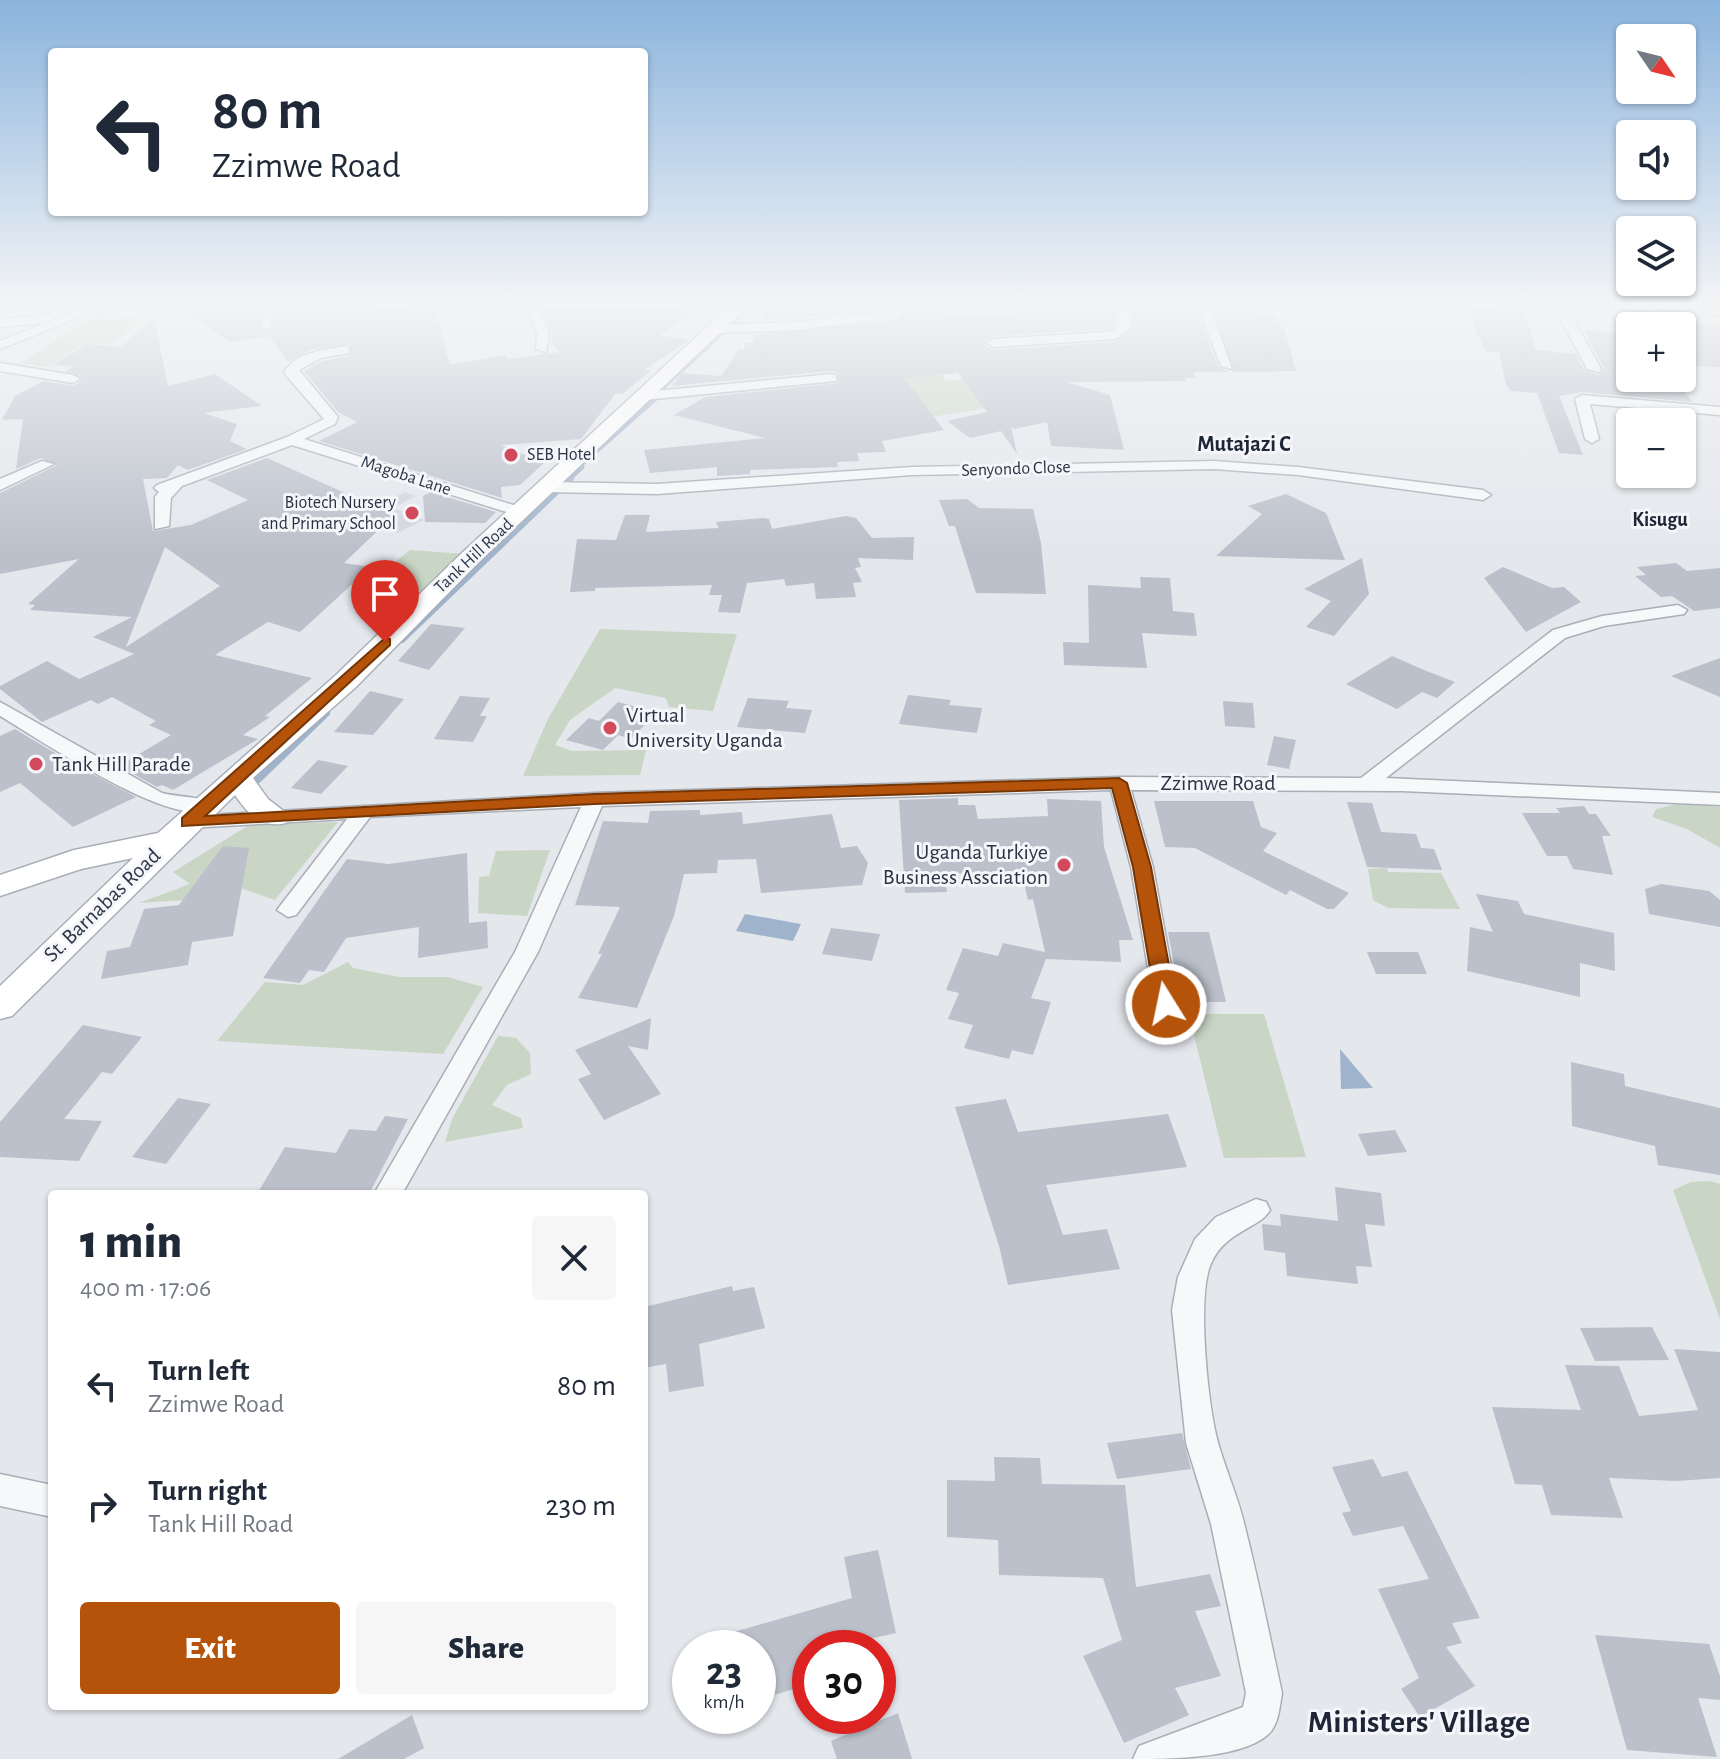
<!DOCTYPE html>
<meta charset="utf-8">
<style>
body{margin:0;font-family:"Alegreya Sans",sans-serif;background:#f6f6f7;color:#1f2937;height:100vh;display:flex;flex-direction:column;font-size:30px;white-space:nowrap}
*{box-sizing:border-box;margin:0}
p{font-size:26px;color:#747a83}
.icon{flex:none;width:44px;height:44px;fill:none;stroke:currentColor;stroke-width:2;stroke-linecap:round;stroke-linejoin:round}
.map{position:relative;flex:1;overflow:hidden}
.sheet{position:absolute;left:48px;top:1190px;width:600px;height:520px;display:flex;flex-direction:column;background:#fff;border-radius:8px;box-shadow:0 2px 6px #0004}
.sheet>*{flex:none}
.guide{position:absolute;left:48px;top:48px;width:600px;height:168px;border-radius:8px;box-shadow:0 2px 6px #0004;background:#fff;color:#1f2937;overflow:hidden}
.needle{width:52px;rotate:125deg}
.controls{position:absolute;left:1616px;top:24px;display:grid;gap:16px}
.controls a{display:grid;place-items:center;width:80px;height:80px;border-radius:8px;background:#fff;box-shadow:0 2px 6px #0004;font-size:40px}
.speed{position:absolute;left:672px;top:1630px;display:flex;gap:16px;font-size:40px;font-weight:700;text-align:center}
.speed>*{display:grid;place-content:center;width:104px;height:104px;border-radius:50%;background:#fff;box-shadow:0 2px 6px #0004;line-height:1}
.speed small{font-size:20px;font-weight:400}
.speed .limit{border:12px solid #d22;background:#fff;color:#111}
.pin{position:absolute;display:grid;place-items:center;width:68px;height:68px;color:#fff;margin:-82px -34px;border-radius:50% 50% 50% 0;rotate:-45deg;box-shadow:0 0 8px #0007}
.pin .icon{rotate:45deg}
.me{position:absolute;width:88px;margin:-44px;rotate:350deg;stroke-linejoin:round;filter:drop-shadow(0 0 6px #0008)}
.turn{display:flex;align-items:center;gap:28px;height:168px;padding:0 32px;font-size:36px}
.turn .icon{width:104px;height:104px;stroke-width:2.5}
.turn b{display:block;font-size:56px;line-height:68px}
.round{display:grid;place-items:center;flex:none;width:84px;height:84px;border-radius:8px;background:#f6f6f7}
.headline{display:flex;align-items:center;justify-content:space-between;height:136px;padding:0 32px}
h1{font-size:48px;font-weight:800;line-height:60px}
.primary-button{display:flex;gap:16px;margin-top:auto;padding:16px 32px}
.primary-button a{flex:1;height:92px;border-radius:8px;background:#b45309;color:#fff;font-size:32px;font-weight:800;line-height:92px;text-align:center}
.primary-button a+a{background:#f6f6f7;color:#1f2937}
ul{padding:0;list-style:none}
li{display:flex;align-items:center;gap:24px;height:120px;padding:0 32px}
li div{flex:1}
li b{display:block;font-size:30px}
li em{font-style:normal}
.map>svg:first-child{display:block}
.built{fill:#d2d6de}
.green{fill:#c9d6c5}
.water{fill:#9fb4cc}
.lines{fill:none;stroke-linecap:round;stroke-linejoin:round}
.stream-far2{stroke:#9fb4cc;stroke-width:5}
.stream-far1{stroke:#9fb4cc;stroke-width:6}
.stream{stroke:#9fb4cc;stroke-width:8}
.building{fill:#bbc0ca;fill-rule:evenodd}
.street-casing{stroke:#a9aeb7;stroke-width:3}
.secondary-casing{stroke:#a9aeb7;stroke-width:3}
.street{fill:#f7f8fa;fill-rule:evenodd}
.secondary{fill:#fff;fill-rule:evenodd}
.route{fill:#b45309;stroke:#753606;stroke-width:2}
.poi-dot{fill:#d1495b;stroke:#f4f6f9;stroke-width:3}
.labels{text-anchor:middle;dominant-baseline:central;stroke-width:6;stroke-linejoin:round;paint-order:stroke}
.far-poi-label{font-size:18px;fill:#2b3445;stroke:#f4f6f9;text-anchor:start}
.far-street-label{font-size:18px;fill:#2b3445;stroke:#f4f6f9}
.far-neighbourhood-label{font-size:20px;font-weight:bold;fill:#1d2536;stroke:#f4f6f9}
.far-quarter-label{font-size:22px;font-weight:bold;fill:#1d2536;stroke:#f4f6f9}
.poi-label{font-size:22px;fill:#2b3445;stroke:#f4f6f9;text-anchor:start}
.street-label{font-size:22px;fill:#2b3445;stroke:#f4f6f9}
.near-quarter-label{font-size:32px;font-weight:bold;fill:#1d2536;stroke:#f4f6f9}
</style>
<div class="map">
<svg width="1720" height="1759" viewBox="0 0 1720 1759">
<rect width="100%" height="100%" fill="#e4e7ec"/>
<path class="built" d="M405,492L416,496L393,508L424,520L397,533L354,517Z"/>
<g class="green">
<path d="M97,314L146,315L113,344L86,343L46,367L20,363Z"/>
<path d="M936,361L946,381L986,377L1050,398L887,424L899,369Z"/>
<path d="M410,550L464,554L414,596L358,593Z"/>
<path d="M600,629L737,634L713,711L669,707L666,698L615,688L570,720L555,745L572,751L646,750L640,775L523,776L548,719Z"/>
<path d="M1678,804L1720,807V848L1687,829L1652,817L1656,809Z"/>
<path d="M338,822L275,900L232,885L201,899L139,903L190,884L173,872L249,825Z"/>
<path d="M550,850L527,916L478,913L479,877L489,876L496,851Z"/>
<path d="M1387,868L1388,872L1441,873L1460,909L1388,908L1373,900L1368,869Z"/>
<path d="M348,962L353,968L399,977H447L483,987L443,1054L217,1041L265,982L303,985Z"/>
<path d="M1189,1014H1264L1306,1157L1224,1158Z"/>
<path d="M498,1036L516,1038L530,1053L531,1074L507,1085L492,1105L521,1118L523,1128L445,1142L452,1119Z"/>
<path d="M1710,1181L1720,1184V1319L1673,1190L1691,1182Z"/>
</g>
<g class="water">
<path d="M745,914L801,924L793,941L736,931Z"/>
<path d="M1340,1049L1373,1088L1341,1089Z"/>
</g>
<g class="lines">
<g class="stream-far2">
<path d="M663,387L754,304"/>
<path d="M576,469L656,398"/>
<path d="M568,480L582,467"/>
</g>
<path class="stream-far1" d="M402,640L571,478"/>
<path class="stream" d="M258,779L326,713"/>
</g>
<g class="building">
<path d="M176,304H252L253,311L260,315L263,331L274,328L276,308L270,304H364L361,311L428,304L431,314L437,315L450,365L505,355L508,359L560,352L551,342L552,333L541,307L695,310L660,335L689,340L644,370H652L622,394L616,393L581,439L501,445L544,463L520,485L501,487L502,498L319,441L357,422L338,412L304,371L322,361L350,356V344L310,350L288,362L269,336L229,342Z"/>
<path d="M803,304H843L842,314L763,320L767,311L804,310Z"/>
<path d="M1027,304H1115L1116,324L1108,329L993,336L985,340V346L993,350L1116,342L1134,327L1133,304H1194L1218,367L1230,372H1193L1196,378H1185L1186,381L1066,382L1110,395L1124,450L1051,446L1047,422L1014,429L1011,426L1017,454L1001,431L970,438L947,421L987,412L958,373L904,378L944,430L882,441L886,452L857,453L859,461L837,462L838,467L750,470V474L717,476V467L650,473L644,450L765,438L674,415L705,397L838,383V373L831,371L672,386L682,373L721,376L739,349L744,350L745,343H753L754,335L884,322L900,317V310L979,315L1026,312Z"/>
<path d="M1212,304H1255L1262,315H1274L1285,331L1296,371L1233,372Z"/>
<path d="M1470,308L1525,312L1536,350L1576,354L1584,370L1598,375L1604,368L1584,330L1630,333V378H1675L1692,402L1582,392L1559,396L1583,455L1559,453L1537,393L1511,391L1506,385L1499,352L1486,351L1474,328Z"/>
<path d="M154,318L168,386L215,374L262,406L204,413L237,424L230,441L247,449L188,470L178,465L167,478L143,479L153,531L191,525L248,500L207,480L267,458L394,515L344,563L371,567L300,632L268,622L215,655L312,678L265,716L270,717L243,735L258,739L173,790L162,785L157,787L119,766L171,735L149,725L156,721L112,697L98,704L91,700L42,722L0,689V686L47,661L79,679L134,654L93,637L132,617L30,610L35,605L28,604L79,559L0,574V493L57,465L41,458L16,469L23,419L2,420L15,396L44,381L73,386L83,380L65,371L74,366L52,365L87,344L121,347ZM165,547L220,586L126,647L139,613Z"/>
<path d="M1681,320L1720,326V367L1686,366Z"/>
<path d="M431,492L496,512L485,523L425,522L423,496Z"/>
<path d="M1286,494L1326,513L1345,560L1216,556L1262,514L1248,506Z"/>
<path d="M967,499L979,508L1033,509L1041,543L1046,594L976,593L955,526H949L939,500Z"/>
<path d="M625,515H650L646,532L719,528L716,522L763,518L769,519L772,529L846,516L856,518L872,538L914,537L913,560L858,558L861,567L855,568L862,582L853,583L856,597L816,599L814,583L786,586L784,579L747,583L740,613L718,612L722,595H709L712,585L595,588V591L570,592L577,539L616,540Z"/>
<path d="M1362,558L1369,594L1334,636L1306,627L1331,601L1304,589Z"/>
<path d="M1676,563L1687,571L1720,568V608L1694,611L1672,596L1661,597L1635,576L1646,575L1637,567Z"/>
<path d="M1503,567L1552,588L1564,587L1581,602L1526,632L1484,578Z"/>
<path d="M1140,577L1170,578L1173,611L1194,613L1197,636L1142,633L1147,668L1064,665L1063,642L1089,643L1088,585L1141,588Z"/>
<path d="M431,624L465,628L429,670L398,661Z"/>
<path d="M1392,656L1424,670L1455,682L1437,698L1422,692L1397,709L1346,684Z"/>
<path d="M1720,658V697L1671,676Z"/>
<path d="M370,691L404,699L373,735L334,732Z"/>
<path d="M908,695L951,700L949,705L982,708L977,733L899,724Z"/>
<path d="M460,696L490,698L480,716H487L473,742L434,739Z"/>
<path d="M748,698L789,701L786,708L812,710L805,733L737,727Z"/>
<path d="M1223,701L1253,703L1255,728L1225,726Z"/>
<path d="M618,702L657,712L631,739L618,735L603,750L566,740L589,718L599,721Z"/>
<path d="M15,729L73,764L136,797L73,827L20,783L0,792V736Z"/>
<path d="M1274,736L1296,740L1289,769L1267,765Z"/>
<path d="M318,760L348,766L321,794L291,788Z"/>
<path d="M958,798V805H975L978,819L1048,816L1047,799L1101,801L1104,847L1133,940H1119L1121,962L1046,959L1031,998L1051,1002L1033,1055L1012,1050L1009,1059L964,1048L973,1025L948,1019L959,993L946,990L963,948L998,956L1003,943L1045,952L1033,899L1028,900L1021,871L944,874L947,892L905,893L899,800Z"/>
<path d="M1154,801H1253L1261,827L1277,833L1263,851L1349,893L1334,909H1327L1290,890L1286,895L1195,848L1165,847Z"/>
<path d="M1347,802L1372,803L1381,832L1416,834L1421,848L1434,849L1442,870L1367,867Z"/>
<path d="M1584,806L1589,814H1596L1611,836H1602L1613,875L1573,869L1567,856H1547L1522,813H1560L1556,808Z"/>
<path d="M700,810V815L742,812L743,824L832,814L841,848L857,846L868,863L862,885L761,893L756,859L718,860L717,873L684,874L674,916L637,1008L578,998L602,954H598L620,907L575,905L603,821L648,823L650,811Z"/>
<path d="M223,846L249,848L233,936L192,942L188,965L101,979L107,951L130,947L144,909L179,905Z"/>
<path d="M467,853L469,923L487,921L488,948L418,958L419,927L346,938L324,972L309,970L300,983L263,978L347,859L389,864Z"/>
<path d="M1661,884L1709,891L1720,900V927L1649,914L1645,889Z"/>
<path d="M1476,894L1518,901L1524,914L1614,933L1615,971L1580,963V997L1467,971L1470,927L1493,932Z"/>
<path d="M831,928L880,934L872,961L822,954Z"/>
<path d="M1168,932H1209L1226,1002H1181Z"/>
<path d="M1367,952H1418L1427,974H1376Z"/>
<path d="M651,1018L648,1050L628,1046L661,1094L604,1120L578,1079L591,1074L575,1050Z"/>
<path d="M83,1025L142,1037L112,1074L102,1072L64,1119L102,1121L79,1161L0,1157V1122Z"/>
<path d="M1571,1062L1624,1074L1625,1086L1720,1108V1175L1658,1165L1655,1146L1572,1126Z"/>
<path d="M178,1098L211,1104L166,1164L132,1157Z"/>
<path d="M1006,1099L1018,1132L1168,1114L1187,1167L1046,1185L1063,1235L1107,1229L1120,1269L1008,1285L999,1246L955,1107Z"/>
<path d="M385,1116L408,1119L369,1194L350,1191L348,1194H257L285,1147L336,1153L349,1129L376,1131Z"/>
<path d="M1395,1130L1407,1152L1368,1156L1358,1134Z"/>
<path d="M1335,1187L1381,1193L1385,1226L1365,1224L1372,1267L1356,1266L1358,1284L1287,1276L1285,1253L1264,1250L1262,1224L1281,1226L1280,1214L1338,1221Z"/>
<path d="M732,1286L733,1291L754,1287L765,1328L699,1344L704,1386L669,1392L666,1364L644,1368V1307Z"/>
<path d="M1652,1327L1669,1360L1595,1361L1580,1328Z"/>
<path d="M1674,1349L1720,1352V1478L1676,1481L1609,1478L1623,1518L1551,1515L1542,1485L1515,1484L1492,1407L1581,1410L1565,1365L1619,1366L1639,1416L1698,1410Z"/>
<path d="M1182,1433L1191,1469L1117,1479L1107,1443Z"/>
<path d="M994,1457L1040,1458L1042,1484L1125,1485L1136,1587L1210,1574L1221,1606L1195,1611L1221,1676L1175,1688L1189,1715L1124,1743L1083,1656L1122,1640L1103,1578L999,1575L998,1540L947,1537V1480L995,1481Z"/>
<path d="M1373,1459L1382,1477L1407,1471L1480,1618L1452,1623L1462,1643L1446,1647L1475,1686L1420,1717L1401,1689L1419,1678L1378,1589L1429,1579L1403,1526L1353,1536L1342,1513L1351,1511L1332,1467Z"/>
<path d="M878,1550L896,1633L843,1645L844,1648H810V1684L758,1700V1648H700L699,1642L852,1598L844,1557Z"/>
<path d="M1595,1635L1709,1644L1720,1676V1700L1698,1698L1717,1757L1627,1750Z"/>
<path d="M898,1713L912,1759H837L831,1741Z"/>
<path d="M412,1715L424,1748L404,1759H338Z"/>
</g>
<g class="lines">
<g class="street-casing">
<g id="street">
<path d="M93,304H111L0,349V341L46,323L0,327V319L48,315L54,320Z"/>
<path d="M255,304L273,308L271,328H263V313L256,311Z"/>
<path d="M431,304H443L444,310L434,313Z"/>
<path d="M525,304H537L549,334L546,352L536,349L537,334Z"/>
<path d="M1118,304H1130L1131,327L1116,339L993,347L987,343L993,339L1109,332L1119,326Z"/>
<path d="M1197,304H1209L1232,369L1221,366Z"/>
<path d="M1553,304H1565L1601,369L1599,372L1587,369Z"/>
<path d="M880,312L886,316L884,319L798,330L716,333L710,329L716,325L798,322Z"/>
<path d="M345,346L349,347V353L321,358L299,370L338,417L335,424L304,439L526,509V515H516L292,445L182,486L171,498L169,526L155,529V497L159,492L154,488L157,485L287,437L324,419L284,373C294,352 325,350 345,346Z"/>
<path d="M0,363L73,375L80,379L73,383L0,371Z"/>
<path d="M831,374L836,375V381L644,400L637,396L644,392Z"/>
<path d="M1582,395L1720,407V415L1590,404L1599,439L1592,443L1585,439L1575,399Z"/>
<path d="M42,461L54,464L0,490V479Z"/>
<path d="M1214,461L1298,467L1483,490L1491,495L1483,500L1298,475L1214,469L912,475L657,494L547,492L539,487L547,482L657,484L912,467Z"/>
<path d="M1678,605L1687,610L1684,614L1604,626L1565,638L1386,778L1720,793V805L1402,791L1131,790L1153,867L1178,1004L1175,1010H1157L1154,1004L1131,867L1111,790L602,806L538,952L402,1194H374L515,952L581,807L370,817L296,915L288,917L277,910L347,819L188,828L178,822L188,816L594,793L1119,777L1361,778L1553,630L1602,616Z"/>
<path d="M0,702L162,793C176,797 208,797 215,805C186,840 33,735 0,716Z"/>
<path d="M1256,1199L1266,1202L1270,1210C1260,1229 1224,1230 1210,1266C1197,1302 1208,1408 1219,1446C1227,1473 1239,1500 1245,1527C1259,1582 1270,1638 1282,1693C1280,1705 1279,1720 1272,1730C1250,1759 1168,1759 1133,1759L1139,1746L1243,1707L1246,1693L1211,1524L1186,1443L1172,1310L1178,1277L1195,1239L1216,1217Z"/>
<path d="M0,1474L52,1485V1517L0,1506Z"/>
</g>
</g>
<g class="secondary-casing">
<g id="secondary">
<path d="M732,304H750L480,561L356,687L253,778L268,799L290,816L286,823C262,829 247,813 235,795L12,1016L0,1019V986L133,858L81,869L0,896V875L74,850L158,833L336,675L464,551Z"/>
<path d="M1650,304L1720,305V315L1658,309Z"/>
</g>
</g>
<use href="#street" class="street"/>
<use href="#secondary" class="secondary"/>
</g>
<linearGradient id="sky" x2="0" y2="1"><stop stop-color="#8bb4dd"/><stop offset="0.55" stop-color="#f3f4f6"/><stop offset="1" stop-color="#f3f4f6" stop-opacity="0"/></linearGradient>
<rect width="1720" height="551" fill="url(#sky)"/>
<path class="route" d="M385,638L390,639V645L205,816L594,794L1119,778L1127,783L1151,867L1176,1004L1166,1011L1156,1004L1133,867L1112,788L594,804L182,826V818Z"/>
<g class="poi-dot">
<circle cx="511" cy="455" r="8"/>
<circle cx="412" cy="513" r="8"/>
<circle cx="610" cy="728" r="8"/>
<circle cx="36" cy="764" r="8"/>
<circle cx="1064" cy="865" r="8"/>
</g>
<g class="labels">
<g class="far-poi-label">
<text x="527" y="455">SEB Hotel</text>
<text x="396" y="503" text-anchor="end">Biotech Nursery<tspan x="396" dy="21">and Primary School</tspan></text>
</g>
<g class="far-street-label">
<text transform="translate(1016 469) rotate(-2)">Senyondo Close</text>
<text transform="translate(406 476) rotate(18)">Magoba Lane</text>
<text transform="translate(474 556) rotate(-43)">Tank Hill Road</text>
</g>
<g class="far-neighbourhood-label">
<text x="1660" y="520">Kisugu</text>
</g>
<g class="far-quarter-label">
<text x="1244" y="444">Mutajazi C</text>
</g>
<g class="poi-label">
<text x="626" y="715">Virtual<tspan x="626" dy="25">University Uganda</tspan></text>
<text x="52" y="764">Tank Hill Parade</text>
<text x="1048" y="852" text-anchor="end">Uganda Turkiye<tspan x="1048" dy="25">Business Assciation</tspan></text>
</g>
<g class="street-label">
<text x="1218" y="783">Zzimwe Road</text>
<text transform="translate(102 905) rotate(-44)">St. Barnabas Road</text>
</g>
<g class="near-quarter-label">
<text x="1419" y="1722">Ministers' Village</text>
</g>
</g>
</svg>
<div class="controls">
<a><svg class="needle" viewBox="-14 -14 28 28"><path d="M0-13l5 13h-10z" fill="#e53935"/><path d="M0 13l5-13h-10z" fill="#747a83"/></svg></a>
<a><svg class="icon" aria-label="sound" viewBox="0 0 24 24"><path d="M4 9h4l5-4v14l-5-4H4zM17 9q2 3 0 6"/></svg></a>
<a><svg class="icon" aria-label="layers" viewBox="0 0 24 24"><path d="M12 4l9 5-9 5-9-5zM3 14l9 5 9-5"/></svg></a>
<a>+</a>
<a>−</a>
</div>
<div class="speed"><div>23<small>km/h</small></div><div class="limit">30</div></div>
<div class="pin" style="left:385px;top:642px;background:#d93025"><svg class="icon" aria-label="arrive" viewBox="0 0 24 24"><path d="M6 21V4h12l-3 4 3 4H6"/></svg></div>
<svg class="me" style="left:1166px;top:1004px" viewBox="-20 -20 40 40"><circle r="17" fill="#b45309" stroke="#fff" stroke-width="3"/><path d="M0-11L8 9 0 5-8 9z" fill="#fff"/></svg>
<div class="guide">
<div class="turn"><svg class="icon" aria-label="left" viewBox="0 0 24 24"><path d="M17 20v-9H6M10 6l-5 5 5 5"/></svg><div><b>80 m</b>Zzimwe Road</div></div>
</div>
<section class="sheet">
<div class="headline"><div><h1>1 min</h1><p>400 m · 17:06</p></div><a class="round"><svg class="icon" aria-label="close" viewBox="0 0 24 24"><path d="M6 6l12 12M18 6L6 18"/></svg></a></div>
<ul>
<li><svg class="icon" aria-label="left" viewBox="0 0 24 24"><path d="M17 20v-9H6M10 6l-5 5 5 5"/></svg><div><b>Turn left</b><p>Zzimwe Road</p></div><em>80 m</em></li>
<li><svg class="icon" aria-label="right" viewBox="0 0 24 24"><path d="M7 20v-9h11M14 6l5 5-5 5"/></svg><div><b>Turn right</b><p>Tank Hill Road</p></div><em>230 m</em></li>
</ul>
<div class="primary-button"><a>Exit</a><a>Share</a></div>
</section>
</div>
